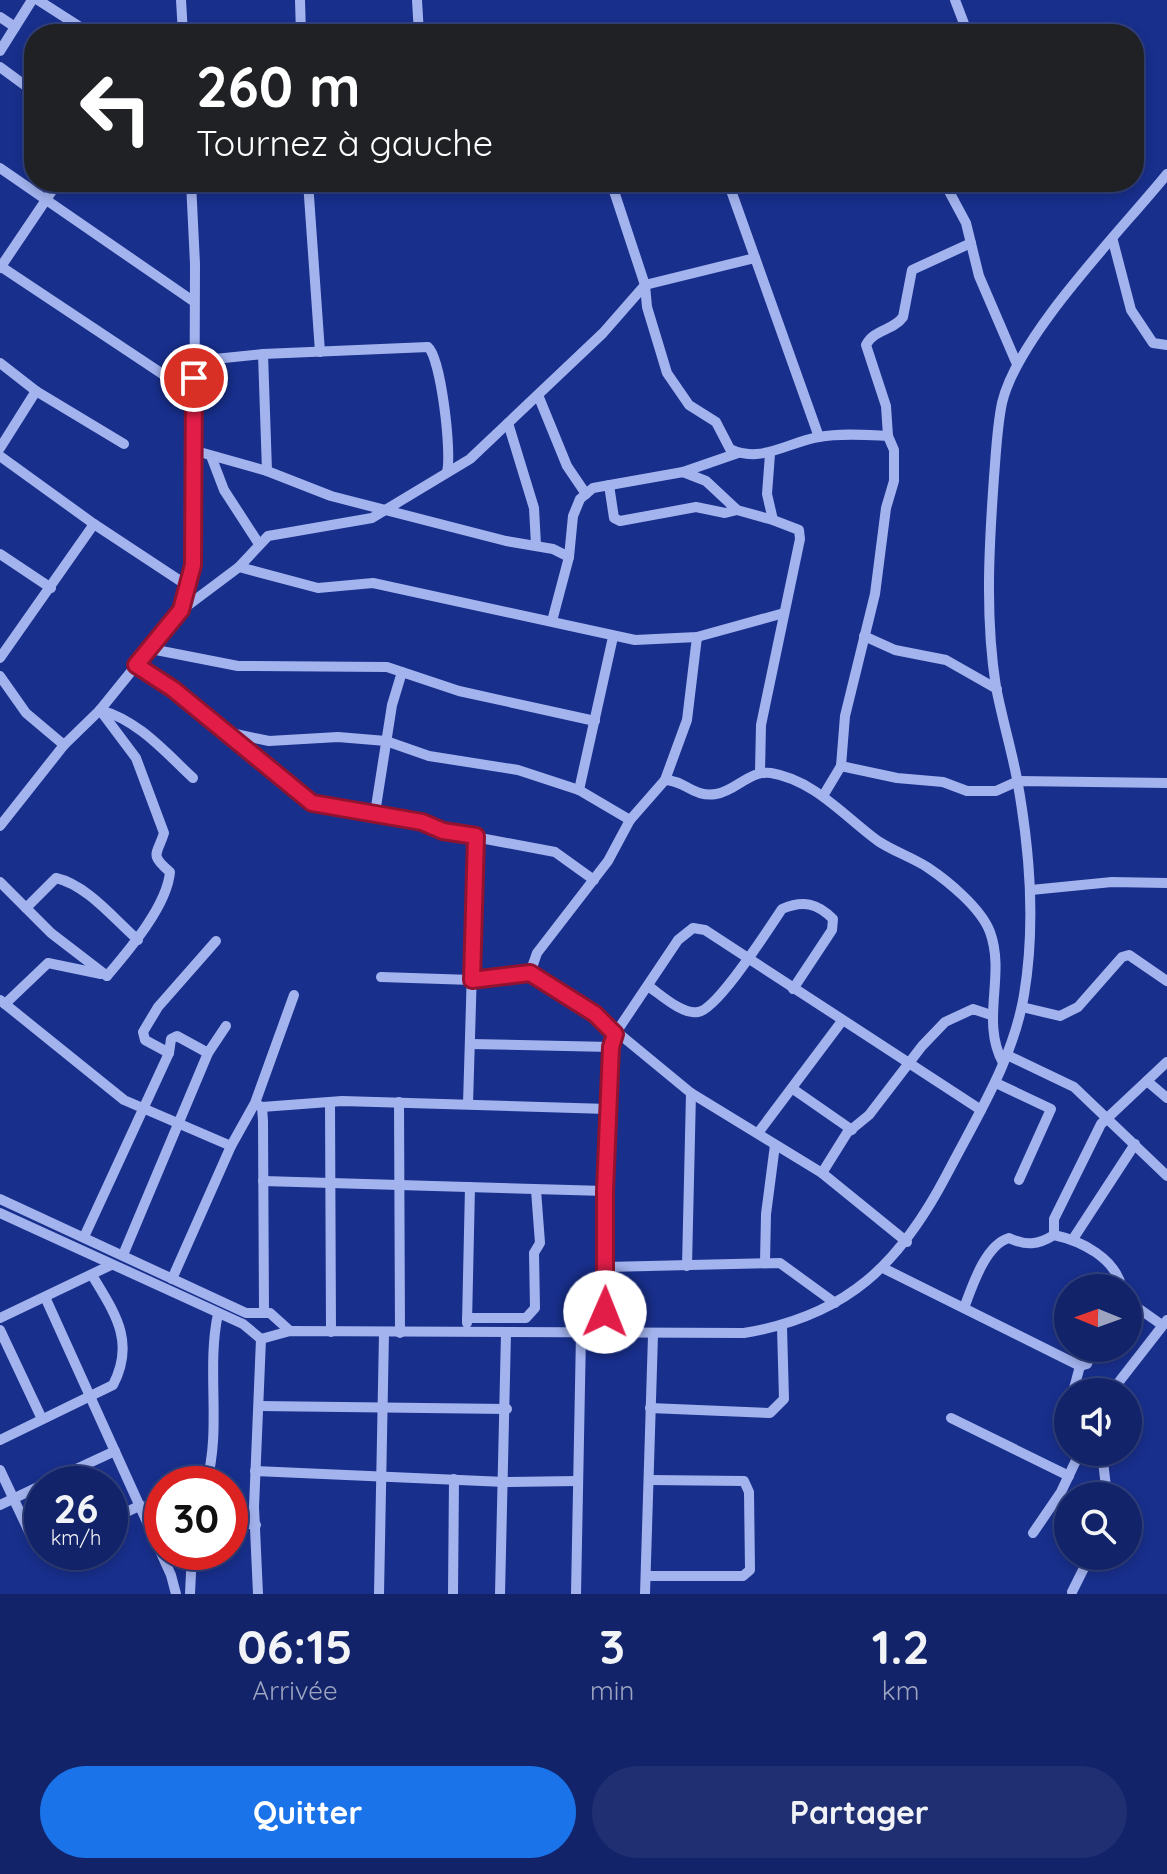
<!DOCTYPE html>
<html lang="fr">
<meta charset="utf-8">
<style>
body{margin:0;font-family:Quicksand,sans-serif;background:#1f2f71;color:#f1f3f6;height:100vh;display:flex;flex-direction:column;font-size:30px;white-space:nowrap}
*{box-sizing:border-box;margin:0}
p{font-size:26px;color:#9ca4c0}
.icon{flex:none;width:44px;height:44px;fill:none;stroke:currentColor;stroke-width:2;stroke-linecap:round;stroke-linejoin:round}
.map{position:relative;height:1594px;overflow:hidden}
.drawer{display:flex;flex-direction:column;background:#122369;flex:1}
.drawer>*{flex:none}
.guide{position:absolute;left:24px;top:24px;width:1120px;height:168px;border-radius:32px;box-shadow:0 4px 12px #0003,0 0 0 2px #31407d;background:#202124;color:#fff;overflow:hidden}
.needle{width:52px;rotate:271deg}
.tools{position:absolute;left:1054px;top:1274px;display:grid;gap:16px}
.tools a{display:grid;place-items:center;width:88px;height:88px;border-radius:50%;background:#122369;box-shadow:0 4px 12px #0003,0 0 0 2px #31407d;font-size:40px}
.speed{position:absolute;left:24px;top:1466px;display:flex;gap:16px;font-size:40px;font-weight:700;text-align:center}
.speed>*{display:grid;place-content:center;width:104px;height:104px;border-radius:50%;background:#122369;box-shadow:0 4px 12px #0003,0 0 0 2px #31407d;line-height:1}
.speed small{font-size:20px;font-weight:400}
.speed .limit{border:12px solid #d22;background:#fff;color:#111}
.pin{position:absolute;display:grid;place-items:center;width:68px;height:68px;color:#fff;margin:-34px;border:4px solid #fff;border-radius:50%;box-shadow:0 2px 8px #0007}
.me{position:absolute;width:88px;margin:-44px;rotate:1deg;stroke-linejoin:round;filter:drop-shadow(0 0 6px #0008)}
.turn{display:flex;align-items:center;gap:28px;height:168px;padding:0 40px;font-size:36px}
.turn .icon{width:104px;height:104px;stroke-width:2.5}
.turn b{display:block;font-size:56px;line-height:68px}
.eta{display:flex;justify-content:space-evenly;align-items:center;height:136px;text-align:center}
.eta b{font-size:48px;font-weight:800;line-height:56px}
.primary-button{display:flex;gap:16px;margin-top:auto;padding:16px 40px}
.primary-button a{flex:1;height:92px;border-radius:48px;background:#1a73e8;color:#fff;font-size:32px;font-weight:800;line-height:92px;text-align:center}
.primary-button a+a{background:#1f2f71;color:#f1f3f6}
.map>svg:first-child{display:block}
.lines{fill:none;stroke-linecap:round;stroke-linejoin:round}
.minor{stroke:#a3b3ee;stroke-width:10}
.route-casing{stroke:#92132f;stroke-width:20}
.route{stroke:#e11d48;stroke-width:14}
</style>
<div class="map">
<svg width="1167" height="1594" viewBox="0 0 1167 1594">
<rect width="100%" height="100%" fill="#182f8c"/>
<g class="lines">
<g class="minor">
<path d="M38,0L91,34"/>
<path d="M181,0L183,34"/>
<path d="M300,0L301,34"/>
<path d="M417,0L419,34"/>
<path d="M955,0L968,34"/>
<path d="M0,17L15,27"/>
<path d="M0,51L32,0"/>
<path d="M0,67L34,92"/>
<path d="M0,168L193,301"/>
<path d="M308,182L320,352"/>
<path d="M423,182V185"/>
<path d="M611,182L645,285L647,307L667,373L689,405L716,422L730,449C761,464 788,442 819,437C841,433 866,435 888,436"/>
<path d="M728,182L819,437"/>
<path d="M944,182L966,223L979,276L1016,362"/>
<path d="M1113,241L1131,310L1153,343L1167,345"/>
<path d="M0,266L194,395"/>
<path d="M0,268L58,182"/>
<path d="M263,354L267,471"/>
<path d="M195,361L263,354L428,347C441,358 452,453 447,472"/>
<path d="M0,363L36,391L124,444"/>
<path d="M538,395L567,466L586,494"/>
<path d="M508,423L534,508L536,545"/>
<path d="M0,448L36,391"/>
<path d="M196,451L267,471L331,496L506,541L553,549L569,557"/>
<path d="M0,456L94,524L0,658"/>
<path d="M211,456L224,490L259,544"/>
<path d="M683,472L738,453"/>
<path d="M609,485L614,518L620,521L696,507L725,513L737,510"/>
<path d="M94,524L188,586"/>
<path d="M0,554L51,588"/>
<path d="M239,567L318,588L373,583L635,640L697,637L784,613"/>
<path d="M183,609L239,567L268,536L372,518L470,459L603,333L645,285L755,258"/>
<path d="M552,621L569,557L573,516L580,499L593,488L683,472L706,481L737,510L773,520"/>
<path d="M864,636L895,650L946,660L997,689"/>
<path d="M151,649L238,666L387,667L459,691L595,721"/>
<path d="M136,665L154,675L312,803L422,822L443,831L555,852L594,880"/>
<path d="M0,676L26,713L64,745"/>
<path d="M100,710L136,758L164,833C157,855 149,854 170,872C167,906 129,950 107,976"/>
<path d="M100,710C138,720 165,752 193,778"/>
<path d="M231,733L269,741L338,737L386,741L429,756L518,770L579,790L630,820"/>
<path d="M841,766L897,778L943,782L967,791H996L1018,781L1167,783"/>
<path d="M760,772L761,725L800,539L799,530L773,520L767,494L770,454"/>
<path d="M665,780C684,780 694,798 716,794C736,791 749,770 771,773C814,780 845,817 878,841C893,851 911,857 927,867C948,881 981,908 990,932C1006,976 980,1020 1003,1063"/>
<path d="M579,790L613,637"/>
<path d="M823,796L841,766L845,716L875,594L886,508L894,481V450L888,436L886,406L866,345C874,329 893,331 903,317L912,270L971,243"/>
<path d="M375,813L392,705L402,672"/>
<path d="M0,826L64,745L100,710L181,610L193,565L194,537L195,264L191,182"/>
<path d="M0,882L51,933L107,976"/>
<path d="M1031,890L1112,882L1167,883"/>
<path d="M26,908L56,878C87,885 114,919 138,940"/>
<path d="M530,973L537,953L608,861L630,820L665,780L687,720L697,637"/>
<path d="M381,977L472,980L530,973L548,981L595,1014L691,1093L822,1173L907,1242"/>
<path d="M648,986C660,994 682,1015 698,1012C718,1009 769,928 782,909C803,900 817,903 833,919L832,930L793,989"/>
<path d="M0,1000L124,1100L231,1146"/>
<path d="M5,1004L48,963L101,974"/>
<path d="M1022,1007L1060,1016L1078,1007L1122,957L1129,955L1167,981"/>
<path d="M470,1044L611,1047"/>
<path d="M169,1053L145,1040L143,1032L158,1007L216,941"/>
<path d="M1007,1055L1074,1087L1167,1176"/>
<path d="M1147,1081L1167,1098"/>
<path d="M996,1083L1051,1109L1019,1180"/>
<path d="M793,1089L852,1130"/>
<path d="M399,1102L400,1333"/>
<path d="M330,1103L331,1332"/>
<path d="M468,1104L476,836"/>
<path d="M258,1105L262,1107L263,1121L264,1312"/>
<path d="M262,1107L342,1101L608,1109"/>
<path d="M758,1133L842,1021"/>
<path d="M822,1173L847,1133L869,1115L922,1046L945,1022L973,1009L991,1015"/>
<path d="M263,1181L605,1191"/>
<path d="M0,1199L246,1313H270L290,1331"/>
<path d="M0,1213L243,1324L261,1339L290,1331L744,1333C847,1316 900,1264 947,1174C977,1116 1013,1060 1024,995C1036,924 1030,850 1017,779C1011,748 1002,718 996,687C985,618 989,547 994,477C996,453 997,427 1002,403C1018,335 1120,232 1167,174"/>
<path d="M1054,1235V1219L1101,1124L1167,1062"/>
<path d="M84,1237L169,1053L171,1039L177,1036L208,1053"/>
<path d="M1073,1239L1135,1144"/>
<path d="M123,1255L208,1053L226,1026"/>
<path d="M765,1262L766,1214L775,1145"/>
<path d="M687,1266L691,1093"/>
<path d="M606,1267L780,1263L835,1303"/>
<path d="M883,1268L1080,1366L1087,1364L1094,1348"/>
<path d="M172,1279L231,1146L255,1103L294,995"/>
<path d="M45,1297L171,1575L176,1594"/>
<path d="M1128,1301L1162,1325"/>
<path d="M964,1308C972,1287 985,1245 1009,1238C1026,1246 1038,1245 1054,1235C1082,1241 1115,1258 1122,1288"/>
<path d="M0,1318L111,1265"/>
<path d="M467,1318H526L535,1308L534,1253L540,1243L536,1190"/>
<path d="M467,1323L470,1187"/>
<path d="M0,1330L42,1419"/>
<path d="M605,1334V1191L611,1047L615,1034L678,940L693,928L705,930L981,1110"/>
<path d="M1073,1392L1080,1366"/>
<path d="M1111,1392L1167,1320"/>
<path d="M259,1406L507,1409"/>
<path d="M650,1408L770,1413L784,1399L782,1327"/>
<path d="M951,1418L1069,1476"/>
<path d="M0,1440L113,1385C136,1341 114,1312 92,1275"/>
<path d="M1102,1452L1107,1496"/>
<path d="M0,1470L33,1540L42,1549"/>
<path d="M255,1471L505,1482L577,1481"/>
<path d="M44,1484L115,1451"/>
<path d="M206,1484C222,1430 206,1369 218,1314"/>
<path d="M0,1505L42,1485"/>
<path d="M110,1520L139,1506L162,1509"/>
<path d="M230,1521L256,1525"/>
<path d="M1033,1533L1061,1492L1080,1452"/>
<path d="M646,1576H743L750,1570L749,1492L744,1481L650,1480"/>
<path d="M1072,1592L1090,1556"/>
<path d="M190,1594L192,1552"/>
<path d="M258,1594L254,1507L261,1339"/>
<path d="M379,1594L384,1333"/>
<path d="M453,1594L454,1479"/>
<path d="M500,1594L506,1333"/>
<path d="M576,1594L581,1334"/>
<path d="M645,1594L653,1335"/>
</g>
</g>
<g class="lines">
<g class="route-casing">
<path id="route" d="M194,378L193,565L181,610L136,665L173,689L312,803L422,822L443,831L476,836L472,980L530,973L595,1014L615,1034L611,1047L605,1191V1312"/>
</g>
<use href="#route" class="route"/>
</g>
</svg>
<div class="tools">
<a><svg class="needle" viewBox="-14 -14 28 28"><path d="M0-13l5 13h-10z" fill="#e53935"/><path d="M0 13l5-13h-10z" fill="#9ca4c0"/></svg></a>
<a><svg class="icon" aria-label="sound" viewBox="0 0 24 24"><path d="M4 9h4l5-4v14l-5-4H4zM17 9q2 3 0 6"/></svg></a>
<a><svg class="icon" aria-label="search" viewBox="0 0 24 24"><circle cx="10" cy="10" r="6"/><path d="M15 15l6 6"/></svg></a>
</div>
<div class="speed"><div>26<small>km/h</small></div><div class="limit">30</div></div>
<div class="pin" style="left:194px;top:378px;background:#d93025"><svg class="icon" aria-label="arrive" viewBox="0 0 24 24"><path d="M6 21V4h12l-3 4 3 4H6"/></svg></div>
<svg class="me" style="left:605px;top:1312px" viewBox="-20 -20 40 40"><circle r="19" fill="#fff"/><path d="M0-13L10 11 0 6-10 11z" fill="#e11d48"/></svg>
<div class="guide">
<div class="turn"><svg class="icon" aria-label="left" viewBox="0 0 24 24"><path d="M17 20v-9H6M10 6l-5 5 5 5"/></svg><div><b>260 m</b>Tournez à gauche</div></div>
</div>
</div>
<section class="drawer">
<div class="eta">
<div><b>06:15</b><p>Arrivée</p></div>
<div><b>3</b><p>min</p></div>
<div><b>1.2</b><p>km</p></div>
</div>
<div class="primary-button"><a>Quitter</a><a>Partager</a></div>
</section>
